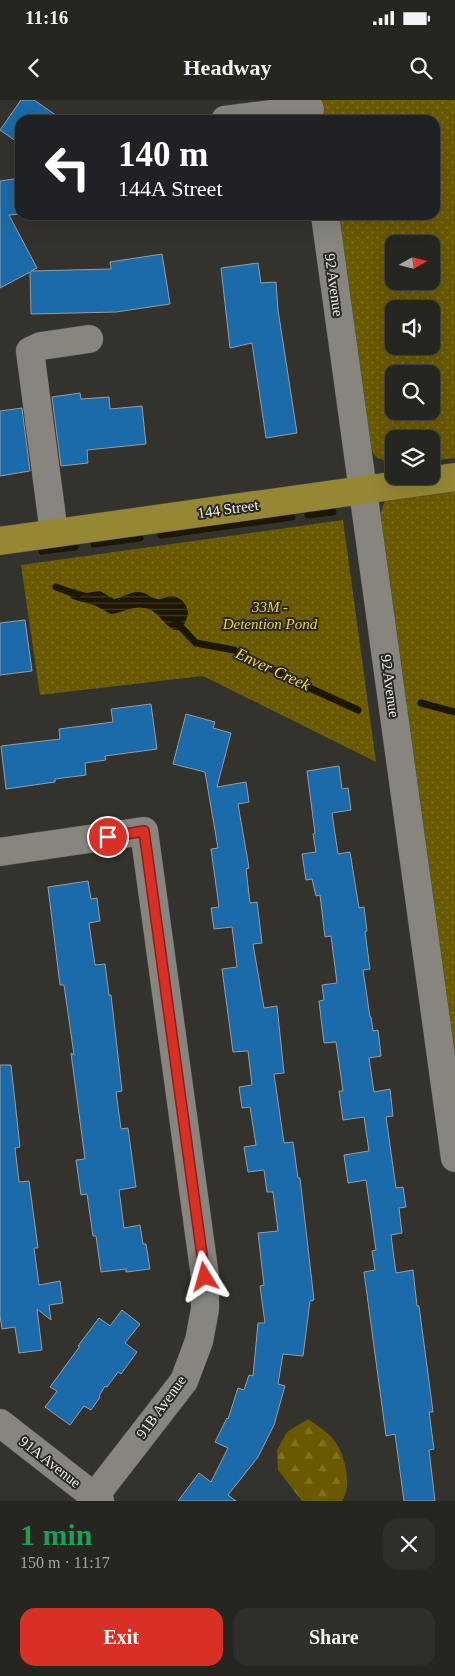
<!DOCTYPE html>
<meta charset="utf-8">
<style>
body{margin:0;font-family:"Times New Roman",serif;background:#2e2e2a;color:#f1f3f6;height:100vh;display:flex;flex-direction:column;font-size:19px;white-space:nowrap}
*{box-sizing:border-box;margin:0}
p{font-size:16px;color:#a4a5a5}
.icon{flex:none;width:28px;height:28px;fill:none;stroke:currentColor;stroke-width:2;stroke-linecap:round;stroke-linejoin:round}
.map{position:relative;height:1401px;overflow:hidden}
.side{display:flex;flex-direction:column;background:#262621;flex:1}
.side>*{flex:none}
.hud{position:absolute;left:15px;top:15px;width:425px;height:105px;border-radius:15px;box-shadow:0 5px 20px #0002,0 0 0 1px #42433f;background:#202124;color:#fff;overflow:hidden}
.needle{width:32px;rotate:82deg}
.buttons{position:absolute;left:385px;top:135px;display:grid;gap:10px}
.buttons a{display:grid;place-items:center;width:55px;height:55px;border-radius:10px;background:#262621;box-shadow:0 5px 20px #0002,0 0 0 1px #42433f;font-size:25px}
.pin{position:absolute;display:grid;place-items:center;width:42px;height:42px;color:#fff;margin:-21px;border:2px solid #fff;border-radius:50%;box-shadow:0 1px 5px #0007}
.me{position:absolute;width:55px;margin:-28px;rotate:352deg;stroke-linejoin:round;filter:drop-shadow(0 0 4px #0008)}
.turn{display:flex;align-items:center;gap:18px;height:105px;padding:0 20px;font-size:22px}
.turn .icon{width:65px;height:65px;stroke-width:2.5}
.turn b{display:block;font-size:35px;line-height:42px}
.round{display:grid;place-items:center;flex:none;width:52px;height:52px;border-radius:15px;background:#2e2e2a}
.summary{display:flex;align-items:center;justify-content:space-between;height:85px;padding:0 20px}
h1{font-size:30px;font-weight:700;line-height:38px;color:#1e9e55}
.button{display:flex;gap:10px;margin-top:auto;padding:10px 20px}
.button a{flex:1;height:58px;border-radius:15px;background:#d93025;color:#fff;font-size:20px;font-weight:700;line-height:58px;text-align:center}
.button a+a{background:#2e2e2a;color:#f1f3f6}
.status{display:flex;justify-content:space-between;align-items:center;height:35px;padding:0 25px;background:#262621;direction:ltr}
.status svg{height:14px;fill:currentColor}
header{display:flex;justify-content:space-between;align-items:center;height:65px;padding:0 20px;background:#262621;font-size:22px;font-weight:700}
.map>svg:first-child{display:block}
.forest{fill:url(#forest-firs)}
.park{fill:url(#park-dots);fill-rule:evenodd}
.water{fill:url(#water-rules)}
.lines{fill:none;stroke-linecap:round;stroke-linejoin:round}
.stream{stroke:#1e1700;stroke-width:7}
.building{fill:#1b6aa9;stroke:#989da3}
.minor-casing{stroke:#4e4e49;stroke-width:29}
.major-casing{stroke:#4e4e49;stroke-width:29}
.minor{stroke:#87857e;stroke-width:28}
.major{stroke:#968735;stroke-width:28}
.route-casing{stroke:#8d1f18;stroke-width:12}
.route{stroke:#d93025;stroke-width:9}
.labels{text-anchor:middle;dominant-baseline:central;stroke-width:4;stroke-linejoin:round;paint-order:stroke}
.street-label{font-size:15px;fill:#f1f1ed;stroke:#292822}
.park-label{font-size:15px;font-style:italic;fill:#eed047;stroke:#292822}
.water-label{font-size:16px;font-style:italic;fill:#f7d952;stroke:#292822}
</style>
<div class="status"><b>11:16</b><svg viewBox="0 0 49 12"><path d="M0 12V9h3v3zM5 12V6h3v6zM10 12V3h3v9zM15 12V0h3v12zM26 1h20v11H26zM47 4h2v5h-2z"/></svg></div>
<header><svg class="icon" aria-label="back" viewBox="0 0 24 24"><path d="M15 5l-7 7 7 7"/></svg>Headway<svg class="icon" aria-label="search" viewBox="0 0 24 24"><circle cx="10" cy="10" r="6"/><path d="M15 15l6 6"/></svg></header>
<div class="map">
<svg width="455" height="1401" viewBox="0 0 455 1401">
<defs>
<pattern id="forest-firs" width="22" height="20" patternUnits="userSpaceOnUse" patternTransform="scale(1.25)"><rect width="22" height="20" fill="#695900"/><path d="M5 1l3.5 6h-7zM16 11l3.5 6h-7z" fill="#7f7126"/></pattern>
<pattern id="park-dots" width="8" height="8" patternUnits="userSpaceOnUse" patternTransform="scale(1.25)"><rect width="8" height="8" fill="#695900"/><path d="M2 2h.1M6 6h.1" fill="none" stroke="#7f7126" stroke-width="1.8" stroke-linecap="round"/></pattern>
<pattern id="water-rules" width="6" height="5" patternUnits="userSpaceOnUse" patternTransform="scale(1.25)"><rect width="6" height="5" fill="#1e1700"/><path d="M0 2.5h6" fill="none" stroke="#3f3926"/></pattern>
</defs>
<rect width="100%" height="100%" fill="#33322c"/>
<path class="forest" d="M308,1319C316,1325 327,1331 333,1339C345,1353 353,1386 342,1401H302L278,1370L277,1350L287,1332Z"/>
<g class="park">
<path d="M320,0H455V358L431,361V339H394V365L376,357L371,349L336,115H435V20H323ZM394,144H431V181H394ZM394,209H431V246H394ZM394,274H431V311H394Z"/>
<path d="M455,383V982L379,418L384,403L389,396Z"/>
<path d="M343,420L376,662L203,576L40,595L21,465Z"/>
</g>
<path class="water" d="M74,489L86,493L100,491L114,499C121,498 128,493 136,492C145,491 149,497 157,499C162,500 167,496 172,496C182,497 191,508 187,518C186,522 182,528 178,530C169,532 159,513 151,510C137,503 125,512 111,514L94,505L72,499L69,495L70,492Z"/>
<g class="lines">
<g class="stream">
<path d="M308,415L333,412"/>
<path d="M161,435L292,417"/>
<path d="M94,444L140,438"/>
<path d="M42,451L75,447"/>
<path d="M56,487L78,495"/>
<path d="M175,521L196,543L234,550L303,585L358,610"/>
<path d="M421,603L455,612"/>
</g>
</g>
<g class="building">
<path d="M21,0H34L63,20H20V44L0,30Z"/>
<path d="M20,78V114L9,115L37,168L31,171L111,169L110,162L162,154L170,204L116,212L31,214L30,172L0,188V81Z"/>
<path d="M258,163L261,183L276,182L278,210L297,333L266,338L252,243L230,248L221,168Z"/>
<path d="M80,293L81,299L109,297L110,309L142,306L146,344L87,350L88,363L61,366L52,297Z"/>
<path d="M22,308L30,371L0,376V311Z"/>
<path d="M25,520L32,571L0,575V523Z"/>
<path d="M151,604L157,649L105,656L106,660L85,663L86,675L55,679V682L6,689L1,646L60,639L59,629L113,622L111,609Z"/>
<path d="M186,614L215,622L213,628L231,633L217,687L246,682L249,702L238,704L249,768L246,769L250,803L257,802L262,843L253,844L264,908L277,906L284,973L274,974L284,1043L293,1042L298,1078H300L314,1200L310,1201L303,1256L283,1254L278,1284L285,1286L274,1325L258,1357L228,1395L236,1401H178L199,1373L211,1382L228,1348L215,1342L227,1318L228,1319L238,1288L244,1290L249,1275L253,1276L258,1223H265L260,1186L264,1185L258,1133L278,1131L273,1092H267L264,1070L248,1072L244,1047L256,1045L250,1007L242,1008L239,987L252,985L248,951L233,952L222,869L237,867L232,827L214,829L211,808L219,807L211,749L218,748L205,672L173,664Z"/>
<path d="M339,666L342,689L348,688L351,710L332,713L338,754L350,752L359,808L364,807L367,831L365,832L370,869L363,870L370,917H371L373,931L378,930L381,956L369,958L374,992L390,989L393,1016L386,1017L396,1088L403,1087L406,1107L399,1108L402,1133L391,1135L396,1173L413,1170L417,1206H419L433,1312H429L434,1349L429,1350L435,1401H404L395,1334L386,1336L364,1172L375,1170L372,1151L376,1150L366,1080L348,1083L344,1055L369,1051L364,1017L343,1020L339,991H343L336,942L324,943L319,901L324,900L322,885L337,883L331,836L325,837L320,795L316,796L312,779L306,780L302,754L316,752L313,734L315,733L307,671Z"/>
<path d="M88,781L91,799L97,798L100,821L89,823L95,865L105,864L109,895H111L122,991L116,992L121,1029L128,1028L136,1087L119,1090L124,1128L140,1125L143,1144H146L150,1169L126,1172V1169L101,1172L96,1136H93L87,1094L81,1095L76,1060L85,1059L71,953L74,955L64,885H60L48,787Z"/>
<path d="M0,965H11L20,1047L15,1048L19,1082L29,1081L38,1148H34L39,1185L60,1181L63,1203L49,1205L51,1220L37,1209L42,1250L19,1253L15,1227L2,1229L0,1215Z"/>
<path d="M122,1210L140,1224L125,1243L137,1252L121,1274L118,1272L107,1287L105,1286L99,1296L100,1297L91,1310L84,1306L70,1325L45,1307L57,1291L50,1287L80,1246H78L99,1218L110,1226Z"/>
</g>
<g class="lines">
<g class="minor-casing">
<g id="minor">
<path d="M225,20L310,9"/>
<path d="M325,115L455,1058"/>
<path d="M54,433L30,251L41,246L89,239"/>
<path d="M0,752L144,731L205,1177V1209L199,1241L184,1281L91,1401"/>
<path d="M0,1323L100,1401"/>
</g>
</g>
<g class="major-casing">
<path id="major" d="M0,441L455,377"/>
</g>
<use href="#minor" class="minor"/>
<use href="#major" class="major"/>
</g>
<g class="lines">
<g class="route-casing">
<path id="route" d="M108,737L144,731L205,1177"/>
</g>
<use href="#route" class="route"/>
</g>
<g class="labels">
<g class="street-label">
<text transform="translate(334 185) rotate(82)">92 Avenue</text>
<text transform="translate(228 409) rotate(-8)">144 Street</text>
<text transform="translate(390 586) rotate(82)">92 Avenue</text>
<text transform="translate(161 1307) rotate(-54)">91B Avenue</text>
<text transform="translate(50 1362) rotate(38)">91A Avenue</text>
</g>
<g class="park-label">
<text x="270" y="507">33M -<tspan x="270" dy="17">Detention Pond</tspan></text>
</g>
<g class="water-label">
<text transform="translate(273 569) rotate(25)">Enver Creek</text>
</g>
</g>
</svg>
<div class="buttons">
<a><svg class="needle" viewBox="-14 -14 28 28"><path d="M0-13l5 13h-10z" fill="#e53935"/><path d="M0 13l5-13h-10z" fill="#a4a5a5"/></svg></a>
<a><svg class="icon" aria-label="sound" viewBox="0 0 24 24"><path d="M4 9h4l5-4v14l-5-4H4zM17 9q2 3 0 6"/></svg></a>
<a><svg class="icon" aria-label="search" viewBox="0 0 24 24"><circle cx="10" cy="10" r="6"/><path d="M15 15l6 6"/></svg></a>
<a><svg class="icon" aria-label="layers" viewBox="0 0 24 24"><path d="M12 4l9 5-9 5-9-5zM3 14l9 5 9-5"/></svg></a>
</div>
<div class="pin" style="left:108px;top:737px;background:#d93025"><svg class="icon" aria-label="arrive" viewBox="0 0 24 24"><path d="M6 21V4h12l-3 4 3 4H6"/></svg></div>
<svg class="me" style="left:205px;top:1177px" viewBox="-20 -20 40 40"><path d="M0-17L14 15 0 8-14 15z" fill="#d93025" stroke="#fff" stroke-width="4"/></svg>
<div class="hud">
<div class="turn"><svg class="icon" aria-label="left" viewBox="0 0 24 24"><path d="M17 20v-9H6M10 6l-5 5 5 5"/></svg><div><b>140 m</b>144A Street</div></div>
</div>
</div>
<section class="side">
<div class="summary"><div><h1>1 min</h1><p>150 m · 11:17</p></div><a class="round"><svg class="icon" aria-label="close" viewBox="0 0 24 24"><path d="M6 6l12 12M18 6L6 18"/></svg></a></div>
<div class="button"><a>Exit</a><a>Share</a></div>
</section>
